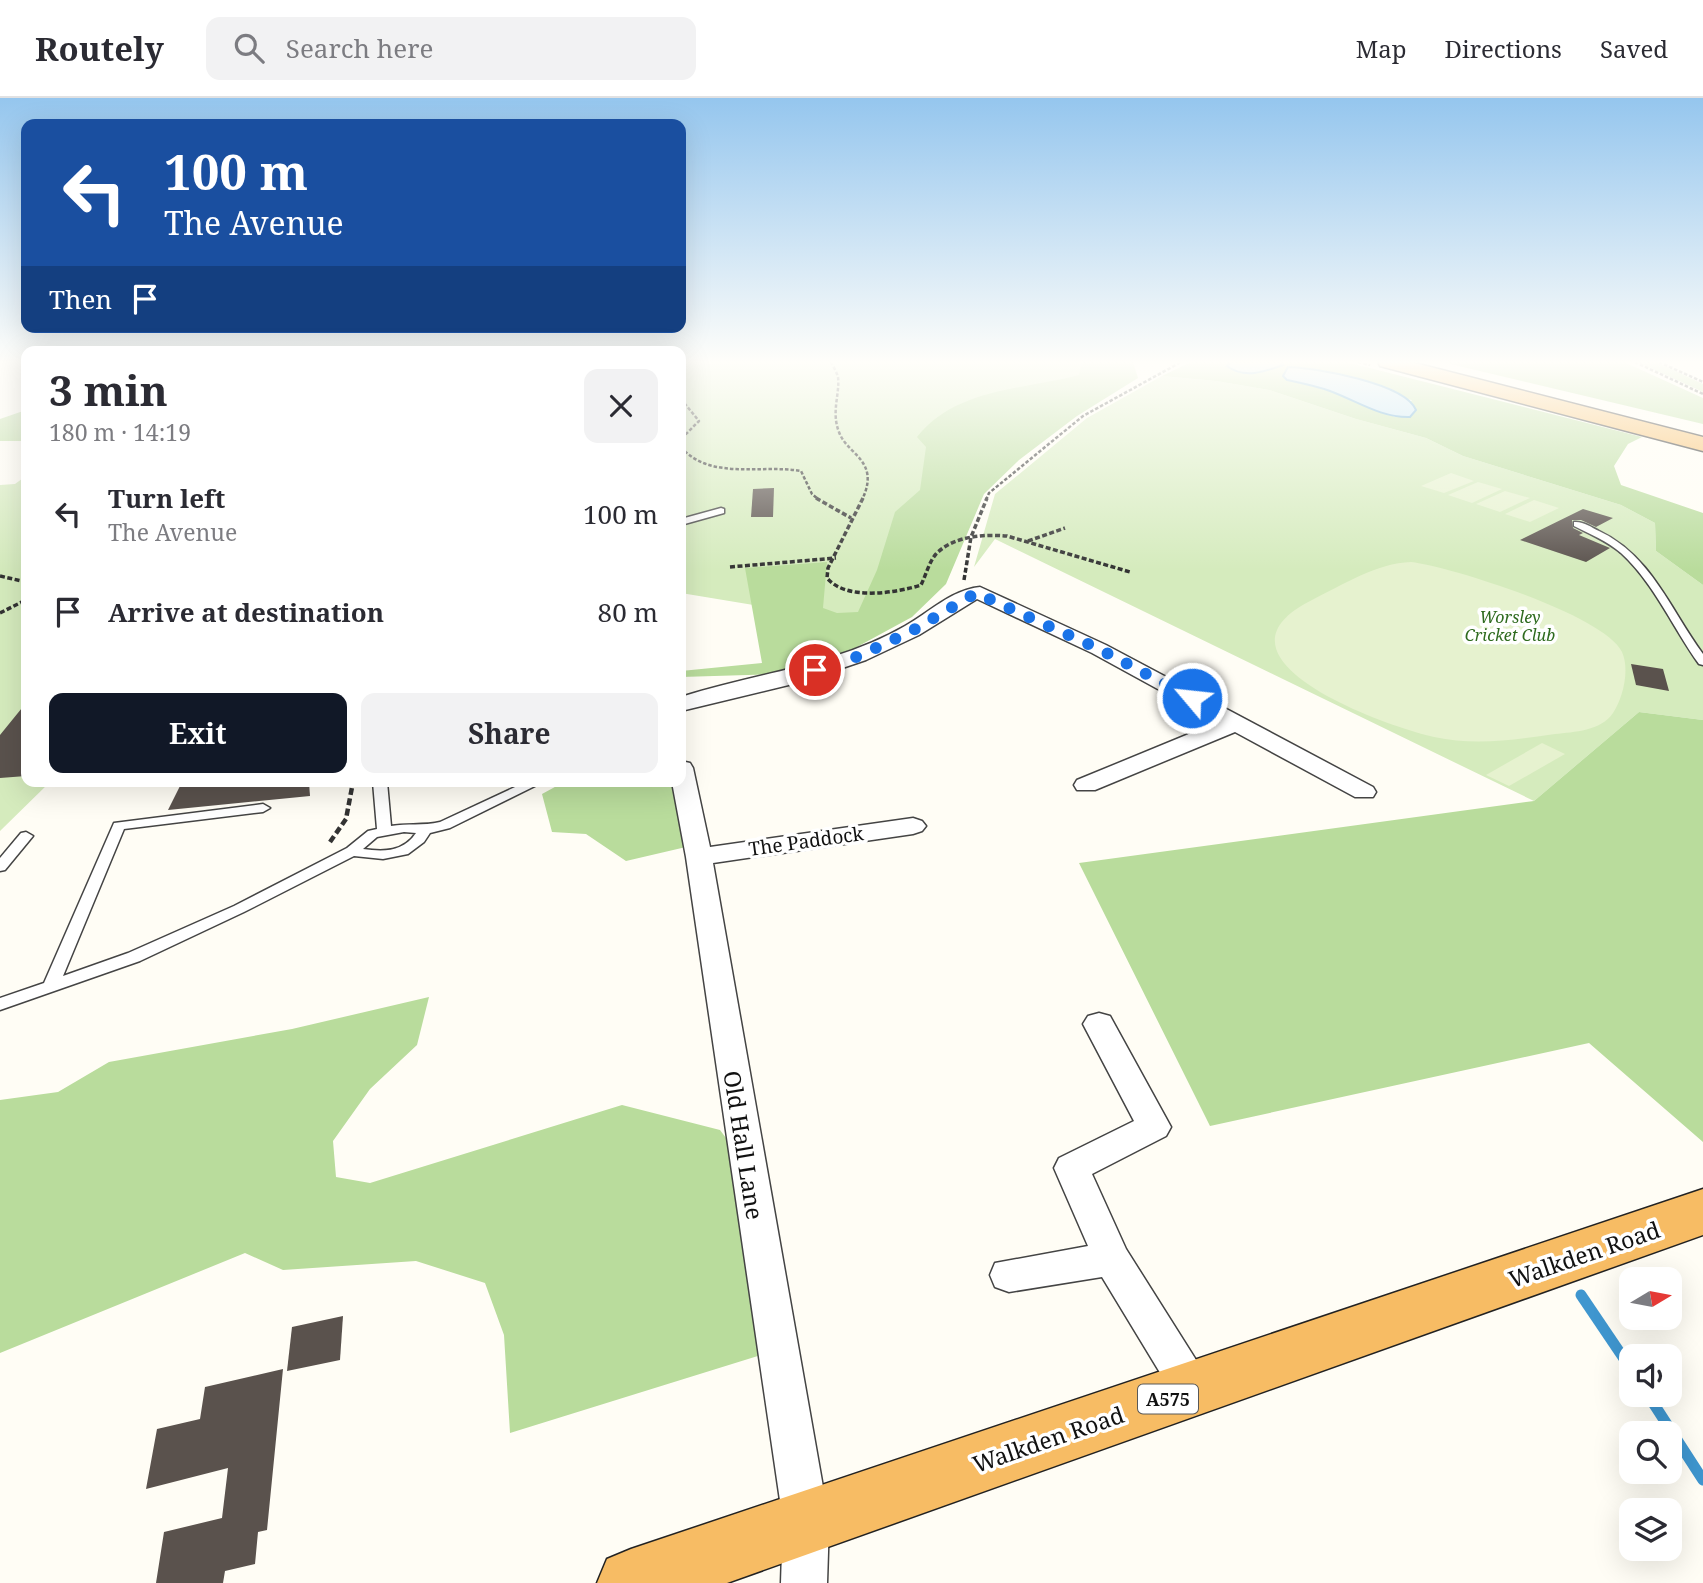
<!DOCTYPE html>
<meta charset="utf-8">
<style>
body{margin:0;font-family:"Noto Serif",serif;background:#f2f2f3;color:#2b2b33;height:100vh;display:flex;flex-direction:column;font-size:26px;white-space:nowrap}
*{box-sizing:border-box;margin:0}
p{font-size:23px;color:#7c7c81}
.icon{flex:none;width:38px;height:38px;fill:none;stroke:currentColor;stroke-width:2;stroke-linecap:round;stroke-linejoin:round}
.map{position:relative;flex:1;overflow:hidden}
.details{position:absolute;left:21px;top:248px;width:665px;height:441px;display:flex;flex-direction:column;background:#fff;border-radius:14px;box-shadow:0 7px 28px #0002}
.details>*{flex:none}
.banner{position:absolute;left:21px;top:21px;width:665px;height:214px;border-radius:14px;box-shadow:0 7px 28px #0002;background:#1a4fa0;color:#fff;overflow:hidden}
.needle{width:46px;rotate:80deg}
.fabs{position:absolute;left:1619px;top:1169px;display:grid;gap:14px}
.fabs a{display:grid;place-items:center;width:63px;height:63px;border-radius:14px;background:#fff;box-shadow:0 7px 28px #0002;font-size:35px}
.pin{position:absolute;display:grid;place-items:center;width:60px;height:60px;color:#fff;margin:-30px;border:4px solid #fff;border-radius:50%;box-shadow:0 2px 7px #0007}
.me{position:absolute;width:77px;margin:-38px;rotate:298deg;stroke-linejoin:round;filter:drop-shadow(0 0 5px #0008)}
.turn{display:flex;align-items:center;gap:24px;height:147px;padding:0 28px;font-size:32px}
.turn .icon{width:91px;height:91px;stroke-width:2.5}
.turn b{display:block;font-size:49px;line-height:60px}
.then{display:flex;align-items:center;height:66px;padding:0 28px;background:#0003;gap:14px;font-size:26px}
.round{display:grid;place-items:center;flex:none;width:74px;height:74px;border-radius:14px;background:#f2f2f3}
.summary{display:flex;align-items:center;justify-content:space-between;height:119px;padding:0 28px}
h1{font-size:42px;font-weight:700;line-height:52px}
.primary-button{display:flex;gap:14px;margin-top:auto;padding:14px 28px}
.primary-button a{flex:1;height:80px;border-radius:14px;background:#111827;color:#fff;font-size:28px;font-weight:700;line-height:80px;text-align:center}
.primary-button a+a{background:#f2f2f3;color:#2b2b33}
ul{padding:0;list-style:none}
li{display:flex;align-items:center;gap:21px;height:98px;padding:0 28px}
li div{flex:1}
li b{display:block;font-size:26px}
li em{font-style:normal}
header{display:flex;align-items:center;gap:42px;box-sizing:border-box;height:98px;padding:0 35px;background:#fff;border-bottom:2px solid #e1e1e2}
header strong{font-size:33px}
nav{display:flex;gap:38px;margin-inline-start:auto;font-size:24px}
.search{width:490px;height:63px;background:#f2f2f3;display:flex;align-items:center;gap:18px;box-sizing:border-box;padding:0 24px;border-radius:14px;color:#7c7c81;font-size:26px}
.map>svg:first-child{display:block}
.green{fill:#d5ebbd}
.forest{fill:#b9dc9c;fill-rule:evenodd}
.pitch{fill:#e6f2cf}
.water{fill:#b9e0f7;stroke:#3f96cf;stroke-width:2}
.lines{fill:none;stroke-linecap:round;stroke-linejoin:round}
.stream{stroke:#3f96cf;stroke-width:11}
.building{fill:#5a524d}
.service-casing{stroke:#444;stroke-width:3}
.minor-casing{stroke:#444;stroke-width:3}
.trunk-casing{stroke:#222;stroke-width:3}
.path-far2{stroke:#333;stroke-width:2.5;stroke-dasharray:3.5 2;stroke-linecap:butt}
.path-far1{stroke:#333;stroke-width:3.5;stroke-dasharray:5 2.5;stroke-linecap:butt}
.path{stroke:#333;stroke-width:4.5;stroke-dasharray:7 3.5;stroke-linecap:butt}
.service{fill:#fff;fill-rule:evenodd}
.minor{fill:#fff;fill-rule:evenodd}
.trunk{fill:#f7bc64;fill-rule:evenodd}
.route{stroke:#1a73e8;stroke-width:12;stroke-dasharray:0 21.6}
.labels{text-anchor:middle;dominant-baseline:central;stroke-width:7;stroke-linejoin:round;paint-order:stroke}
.far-park-label{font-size:16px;font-style:italic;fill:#2f6b1f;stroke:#fff}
.shield{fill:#fff;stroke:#585858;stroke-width:2}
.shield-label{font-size:18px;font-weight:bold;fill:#111}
.street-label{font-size:19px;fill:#111;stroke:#fff}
.near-street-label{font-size:23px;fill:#111;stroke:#fff}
</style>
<header>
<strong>Routely</strong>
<div class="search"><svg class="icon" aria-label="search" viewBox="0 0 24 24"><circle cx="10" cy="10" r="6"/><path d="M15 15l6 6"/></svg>Search here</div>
<nav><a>Map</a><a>Directions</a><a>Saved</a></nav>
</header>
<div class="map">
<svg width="1703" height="1485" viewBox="0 0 1703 1485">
<rect width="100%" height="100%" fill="#fffdf5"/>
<g class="green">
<path d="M681,264H1133L1024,337L856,524L681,495Z"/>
<path d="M1162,278L1216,283L1269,292L1356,321L1426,340L1463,358L1621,407L1655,425L1656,453L1703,487V622L1639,614L1534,703L995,441L974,469L995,396L1087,320Z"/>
<path d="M26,378V684H50L0,733V387L15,386Z"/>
</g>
<g class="forest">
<path d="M1082,264H1133L1138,280L1077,318L1019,362L984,396L946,486L912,519L855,550L785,576L681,579V573L762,565L745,470L827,464L823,510L837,515L858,514L877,472L895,414L920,392L926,349L917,339C956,290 1022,292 1079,277Z"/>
<path d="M1191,264H1231L1227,268C1244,282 1264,274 1282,267L1280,264H1346L1642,339L1628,346L1614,368L1621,387L1703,415V487L1656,453L1655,425L1621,407L1463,358L1426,340L1356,321L1269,292L1216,283L1162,278ZM1287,282L1412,302L1395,319L1330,293Z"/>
<path d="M1442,264H1624L1703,300V326Z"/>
<path d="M1638,264H1656L1703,286V294Z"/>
<path d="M26,312V343H0V321Z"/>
<path d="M1639,614L1703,622V1044L1589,945L1210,1028L1079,765L1534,703Z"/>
<path d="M564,684H676L686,749L626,763L586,736L552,734L542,696Z"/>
<path d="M429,899L417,947L370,991L333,1043L336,1079L370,1085L622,1007L720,1032L735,1052L761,1257L510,1335L504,1237L485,1185L416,1163L283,1172L245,1155L0,1255V1002L58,994L109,964L292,931Z"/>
</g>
<g class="pitch">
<path d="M1451,375L1474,383L1444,395L1421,388Z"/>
<path d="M1478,384L1502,391L1472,405L1448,397Z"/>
<path d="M1505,393L1530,400L1500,414L1476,406Z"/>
<path d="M1534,402L1559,410L1530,424L1505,416Z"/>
<path d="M1411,464C1452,469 1604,517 1622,554C1630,572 1623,600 1613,615C1601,633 1574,634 1555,636C1514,642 1475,648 1434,639C1384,628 1196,560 1312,502C1342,487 1377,465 1411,464Z"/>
<path d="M1542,645L1565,656L1509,688L1486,677Z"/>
</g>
<g class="water">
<path d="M1231,264H1280L1283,267C1264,274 1244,281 1227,268Z"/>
<path d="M1288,269C1316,270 1405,285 1416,312L1410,319C1381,320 1357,303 1330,293C1316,288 1301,285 1287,282L1283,278Z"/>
</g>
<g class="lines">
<g class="stream">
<path d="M1581,1197L1631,1271"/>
<path d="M1648,1297L1703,1382"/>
</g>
</g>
<g class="building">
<path d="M774,390L773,419H751L753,391Z"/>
<path d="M1583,411L1613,420L1596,429L1581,422H1572L1573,430L1583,435L1579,437L1610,450L1586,464L1520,442Z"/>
<path d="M1631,566L1663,571L1669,593L1636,587Z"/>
<path d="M26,605V678L0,680V637Z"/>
<path d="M182,684H309L310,698L168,712Z"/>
<path d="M343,1218L340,1262L287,1273L292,1229Z"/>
<path d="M283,1271L267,1432L258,1434L255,1466L225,1473L223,1485H156L164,1434L222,1420L228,1370L146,1391L157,1331L200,1321L205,1289Z"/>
</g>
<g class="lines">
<g class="service-casing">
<g id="service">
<path d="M721,410L724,411V415L681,427V421Z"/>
<path d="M1574,424C1583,423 1591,429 1599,433C1651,457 1671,513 1703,556V567L1699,566C1673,530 1654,485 1621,455C1607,443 1590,436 1574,428Z"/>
<path d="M373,684H387L391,728C407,725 423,728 440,724L526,684H543L450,730L430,735L424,744L408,756L383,761L354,758L244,814L140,863L0,912V900L44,885L114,725L263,706L270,710L263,714L124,731L63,878L128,855L234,808L347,750L368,733L377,731ZM404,734L416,735C403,754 384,754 363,751L377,739Z"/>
<path d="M26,734L33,738L5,772L0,773V760L21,735Z"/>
</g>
</g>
<g class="minor-casing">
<g id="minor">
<path d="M980,489L1106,547L1373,689L1376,694L1373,699H1355L1235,634L1095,692H1077L1074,687L1077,682L1218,624L1092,555L977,501L919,537L866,562L801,584L681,613V599C756,575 835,568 905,528C930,514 951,492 980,489Z"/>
<path d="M681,663L690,665L693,670L710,749L913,720L922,723L926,728L922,733L913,736L713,765L829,1423L827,1485H781L783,1423L686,759L672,684H681Z"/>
<path d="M1099,915L1110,918L1171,1029L1166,1038L1092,1076L1126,1151L1215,1292L1209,1306L1194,1312L1179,1306L1102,1179L1009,1194L995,1189L990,1177L995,1165L1088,1148L1054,1070L1059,1060L1134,1023L1083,926L1088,918Z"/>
</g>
</g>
<g class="trunk-casing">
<g id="trunk">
<path d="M1378,264H1411L1703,339V353L1380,268Z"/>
<path d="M1703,1091V1137L727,1485H597L607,1461L631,1451Z"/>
</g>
</g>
<g class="path-far2">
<path d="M831,264C833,268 837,275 838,279C840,296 831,314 839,334C847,357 881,362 862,402"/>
<path d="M1358,264L1370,267"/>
<path d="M1635,264L1703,296"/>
<path d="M1659,264L1703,284"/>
<path d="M681,286L684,264"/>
<path d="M681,301L699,323L681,341"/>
<path d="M681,349C710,383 762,366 801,373L812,396L819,402"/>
<path d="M986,402L989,395L1083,318L1181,264"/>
</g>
<g class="path-far1">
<path d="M816,400L851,420"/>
<path d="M863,400L828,470L827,480C846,503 896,495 921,487C926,477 929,464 936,456C953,438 984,436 1007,438L1130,474"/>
<path d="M1028,443L1065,430"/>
<path d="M730,469L836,460"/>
<path d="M0,478L26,484"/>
<path d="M964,482L971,439L987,400"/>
<path d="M0,515L26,502"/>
</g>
<path class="path" d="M330,744L346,721L353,684"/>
<use href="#service" class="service"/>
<use href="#minor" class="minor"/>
<use href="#trunk" class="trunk"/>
</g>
<linearGradient id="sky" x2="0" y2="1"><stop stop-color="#95c6ee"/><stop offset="0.56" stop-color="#fffefa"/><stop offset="1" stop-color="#fffefa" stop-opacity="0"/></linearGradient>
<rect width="1703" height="472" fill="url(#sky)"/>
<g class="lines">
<path class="route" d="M815,572L859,558L912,533L976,495L1099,551L1192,600"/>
</g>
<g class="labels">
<g class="far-park-label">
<text x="1510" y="519">Worsley<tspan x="1510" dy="18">Cricket Club</tspan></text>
</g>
<rect class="shield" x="1138" y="1286.5" width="60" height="29" rx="5"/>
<g class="shield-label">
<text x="1168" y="1301">A575</text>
</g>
<g class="street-label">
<text transform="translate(806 743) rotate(-8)">The Paddock</text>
</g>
<g class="near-street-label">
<text transform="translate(744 1047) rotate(81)">Old Hall Lane</text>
<text transform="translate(1584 1156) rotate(-19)">Walkden Road</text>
<text transform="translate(1048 1341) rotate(-19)">Walkden Road</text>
</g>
</g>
</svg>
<div class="fabs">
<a><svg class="needle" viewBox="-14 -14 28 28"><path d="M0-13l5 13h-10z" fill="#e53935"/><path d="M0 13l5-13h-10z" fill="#7c7c81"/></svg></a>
<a><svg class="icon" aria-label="sound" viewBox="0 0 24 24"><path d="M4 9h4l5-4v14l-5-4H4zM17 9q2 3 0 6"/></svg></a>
<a><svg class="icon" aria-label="search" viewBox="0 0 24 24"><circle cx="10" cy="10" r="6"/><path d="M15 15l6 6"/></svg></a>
<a><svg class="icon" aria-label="layers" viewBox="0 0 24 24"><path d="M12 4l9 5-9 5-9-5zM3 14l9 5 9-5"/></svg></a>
</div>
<div class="pin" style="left:815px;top:572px;background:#d93025"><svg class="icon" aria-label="arrive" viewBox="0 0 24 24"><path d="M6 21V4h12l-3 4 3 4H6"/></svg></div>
<svg class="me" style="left:1192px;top:600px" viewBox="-20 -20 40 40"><circle r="17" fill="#1a73e8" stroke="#fff" stroke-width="3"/><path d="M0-11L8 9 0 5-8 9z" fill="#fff"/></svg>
<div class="banner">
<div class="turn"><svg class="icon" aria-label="left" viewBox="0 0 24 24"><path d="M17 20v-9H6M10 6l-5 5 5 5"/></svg><div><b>100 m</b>The Avenue</div></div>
<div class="then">Then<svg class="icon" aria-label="arrive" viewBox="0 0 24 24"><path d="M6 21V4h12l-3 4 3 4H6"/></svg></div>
</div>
<section class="details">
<div class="summary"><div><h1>3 min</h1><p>180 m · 14:19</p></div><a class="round"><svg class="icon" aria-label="close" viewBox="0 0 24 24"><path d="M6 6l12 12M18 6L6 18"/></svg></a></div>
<ul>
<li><svg class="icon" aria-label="left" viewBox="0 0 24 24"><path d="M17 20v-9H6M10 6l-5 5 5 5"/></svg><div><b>Turn left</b><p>The Avenue</p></div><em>100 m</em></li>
<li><svg class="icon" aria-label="arrive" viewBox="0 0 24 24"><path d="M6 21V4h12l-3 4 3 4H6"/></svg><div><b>Arrive at destination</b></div><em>80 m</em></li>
</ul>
<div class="primary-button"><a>Exit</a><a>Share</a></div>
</section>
</div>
